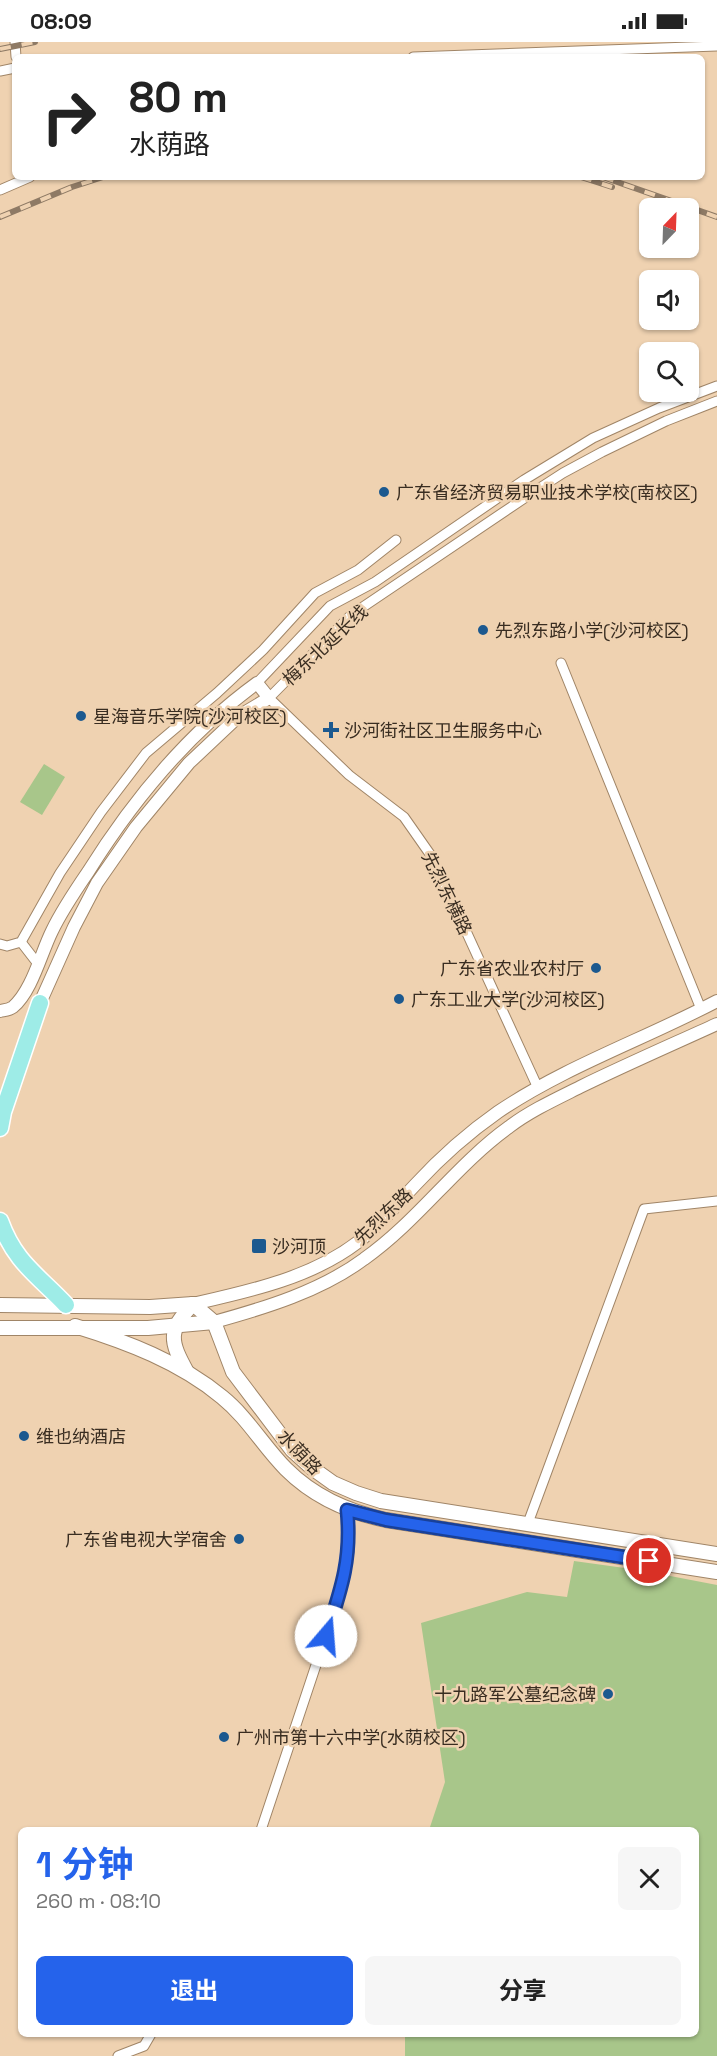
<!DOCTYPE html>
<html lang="zh">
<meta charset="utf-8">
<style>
body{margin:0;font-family:"Space Grotesk","Noto Sans SC",sans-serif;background:#f6f6f6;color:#222;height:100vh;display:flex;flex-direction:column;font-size:22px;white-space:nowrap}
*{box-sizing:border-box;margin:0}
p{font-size:20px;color:#767676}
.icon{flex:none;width:33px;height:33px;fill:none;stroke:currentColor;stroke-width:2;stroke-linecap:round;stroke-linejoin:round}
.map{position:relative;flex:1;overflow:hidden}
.sheet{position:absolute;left:18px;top:1785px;width:681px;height:210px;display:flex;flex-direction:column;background:#fff;border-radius:9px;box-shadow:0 2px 4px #0004}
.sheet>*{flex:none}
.guide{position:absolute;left:12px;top:12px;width:693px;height:126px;border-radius:9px;box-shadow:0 2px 4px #0004;background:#fff;color:#222;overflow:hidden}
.needle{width:39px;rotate:23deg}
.buttons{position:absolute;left:639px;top:156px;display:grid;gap:12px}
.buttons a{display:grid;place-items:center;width:60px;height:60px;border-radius:9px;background:#fff;box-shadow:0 2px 4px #0004;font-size:30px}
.pin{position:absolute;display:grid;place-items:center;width:51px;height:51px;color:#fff;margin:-26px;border:3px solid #fff;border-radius:50%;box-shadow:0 2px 6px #0007}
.me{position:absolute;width:66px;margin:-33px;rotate:18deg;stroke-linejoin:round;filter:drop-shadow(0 0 4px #0008)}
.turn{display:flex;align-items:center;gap:21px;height:126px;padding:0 18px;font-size:27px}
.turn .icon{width:78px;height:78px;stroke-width:2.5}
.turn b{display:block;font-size:42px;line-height:51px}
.round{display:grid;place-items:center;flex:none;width:63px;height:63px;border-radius:9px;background:#f6f6f6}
.summary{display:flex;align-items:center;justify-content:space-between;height:102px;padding:0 18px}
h1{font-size:36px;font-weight:700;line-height:45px;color:#2563eb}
.cta{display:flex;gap:12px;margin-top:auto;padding:12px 18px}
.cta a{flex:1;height:69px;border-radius:9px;background:#2563eb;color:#fff;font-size:24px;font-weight:700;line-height:69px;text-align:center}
.cta a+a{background:#f6f6f6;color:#222}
.status{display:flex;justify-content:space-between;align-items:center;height:42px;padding:0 30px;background:#fff;direction:ltr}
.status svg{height:16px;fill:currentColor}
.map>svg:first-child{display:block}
.green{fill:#a8c68a}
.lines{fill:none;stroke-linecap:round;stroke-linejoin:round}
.minor-casing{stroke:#a08567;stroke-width:11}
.tertiary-casing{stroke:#a08567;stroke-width:14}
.secondary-casing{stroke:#a08567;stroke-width:16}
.trunk-casing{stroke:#fff;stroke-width:19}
.minor{stroke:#fff;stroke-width:9}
.tertiary{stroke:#fff;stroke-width:12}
.secondary{stroke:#fff;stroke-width:14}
.trunk{stroke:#9eece7;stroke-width:16}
.rail-casing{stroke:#8e7a65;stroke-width:6}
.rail{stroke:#efd2b1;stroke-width:4;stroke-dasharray:11;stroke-linecap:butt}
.route-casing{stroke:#184099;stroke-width:15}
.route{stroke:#2563eb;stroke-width:10}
.poi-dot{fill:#1c598f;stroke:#efd2b1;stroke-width:2}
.labels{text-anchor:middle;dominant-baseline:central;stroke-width:5;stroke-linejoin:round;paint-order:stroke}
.poi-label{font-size:18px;fill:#392d21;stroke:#efd2b1;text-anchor:start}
.street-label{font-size:18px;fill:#392d21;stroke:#efd2b1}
</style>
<div class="status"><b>08:09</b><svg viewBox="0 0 49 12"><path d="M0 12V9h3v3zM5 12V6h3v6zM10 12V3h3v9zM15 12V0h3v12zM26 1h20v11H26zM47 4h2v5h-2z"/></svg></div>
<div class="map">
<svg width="717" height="2014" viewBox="0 0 717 2014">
<rect width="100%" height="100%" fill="#efd2b1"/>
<g class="green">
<path d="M44,722L65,735L42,773L20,760Z"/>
<path d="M574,1519L639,1528L717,1543V2014H405V1992H696V1788H429L445,1740L421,1581L527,1550L567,1555Z"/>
</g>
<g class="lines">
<g class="minor-casing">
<g id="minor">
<path d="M15,0L16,15"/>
<path d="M413,15L717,4"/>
<path d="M0,29L15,26"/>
<path d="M0,148L30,135"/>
<path d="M561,621L701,967"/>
<path d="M257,641L330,564L375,540L524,438L593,396L659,366L717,344"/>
<path d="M21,900L38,922"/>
<path d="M0,902L7,904L21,900L60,831L101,770L146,711L217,651L263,608L315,551L358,528L396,498"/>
<path d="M538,1046L432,815L404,775L349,733L269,656L351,573L529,453L563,431L602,410L666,379L717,359"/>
<path d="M528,1481L644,1167L717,1159"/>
<path d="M261,1788L340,1551L349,1509L347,1468"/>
<path d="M118,2014L144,2004L151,1992"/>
</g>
</g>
<g class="tertiary-casing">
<g id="tertiary">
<path d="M0,969C5,968 9,968 13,965C32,949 41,911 52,889C62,868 75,849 88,830C133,758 188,691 257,641L269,656L239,674L189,721L136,785L97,841L74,885L40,961"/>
<path d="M193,1262C250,1249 311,1236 358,1200C380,1183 397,1162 416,1142C441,1115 468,1091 498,1070C566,1024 645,997 717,959"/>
<path d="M214,1280C265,1266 321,1249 364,1217C418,1179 456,1123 509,1085C530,1069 556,1057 580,1045C625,1023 671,1003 717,982"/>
</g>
</g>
<g class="secondary-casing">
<g id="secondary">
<path d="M193,1262L214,1280L233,1330L292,1408L312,1426L333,1441L356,1451L381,1459L717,1512"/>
<path d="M0,1263L150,1265L193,1262"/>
<path d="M75,1284C127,1300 180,1320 222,1355C248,1376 263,1404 286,1427C314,1455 348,1470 386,1478L717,1530"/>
<path d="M0,1286H148L214,1280"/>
<path d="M187,1330C170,1299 167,1289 193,1262"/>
</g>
</g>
<g class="trunk-casing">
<g id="trunk">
<path d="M0,1086L3,1070L40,961"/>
<path d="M0,1179C15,1221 38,1233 66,1263"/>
</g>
</g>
<use href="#minor" class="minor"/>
<use href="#tertiary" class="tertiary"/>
<use href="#secondary" class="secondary"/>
<use href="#trunk" class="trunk"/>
<g class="rail-casing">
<g id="rail">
<path d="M0,7L35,0"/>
<path d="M581,135L612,145"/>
<path d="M603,135L717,175"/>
<path d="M0,175L72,145L103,135"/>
</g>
</g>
<use href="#rail" class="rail"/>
</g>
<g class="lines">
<g class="route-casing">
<path id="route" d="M326,1594C341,1548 352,1517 347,1468L386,1478L649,1519"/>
</g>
<use href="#route" class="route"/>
</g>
<g class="poi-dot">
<circle cx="384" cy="450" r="6"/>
<circle cx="483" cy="588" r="6"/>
<circle cx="81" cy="674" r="6"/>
<path d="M328 679h6v6h6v6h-6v6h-6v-6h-6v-6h6z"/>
<circle cx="596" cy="926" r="6"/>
<circle cx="399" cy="957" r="6"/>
<rect x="251" y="1196" width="16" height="16" rx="3"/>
<circle cx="24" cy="1394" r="6"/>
<circle cx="239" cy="1497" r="6"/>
<circle cx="608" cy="1652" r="6"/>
<circle cx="224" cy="1695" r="6"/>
</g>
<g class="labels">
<g class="poi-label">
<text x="396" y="450">广东省经济贸易职业技术学校(南校区)</text>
<text x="495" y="588">先烈东路小学(沙河校区)</text>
<text x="93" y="674">星海音乐学院(沙河校区)</text>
<text x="344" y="688">沙河街社区卫生服务中心</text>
<text x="584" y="926" text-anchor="end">广东省农业农村厅</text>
<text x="411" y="957">广东工业大学(沙河校区)</text>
<text x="272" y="1204">沙河顶</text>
<text x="36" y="1394">维也纳酒店</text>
<text x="227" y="1497" text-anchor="end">广东省电视大学宿舍</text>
<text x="596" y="1652" text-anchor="end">十九路军公墓纪念碑</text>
<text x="236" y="1695">广州市第十六中学(水荫校区)</text>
</g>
<g class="street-label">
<text transform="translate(325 603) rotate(-43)">梅东北延长线</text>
<text transform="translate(447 851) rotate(64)">先烈东横路</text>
<text transform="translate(383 1174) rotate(-44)">先烈东路</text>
<text transform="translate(300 1410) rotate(46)">水荫路</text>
</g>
</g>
</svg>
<div class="buttons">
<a><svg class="needle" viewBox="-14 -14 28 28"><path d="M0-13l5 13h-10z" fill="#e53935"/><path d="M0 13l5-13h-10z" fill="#767676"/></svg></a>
<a><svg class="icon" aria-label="sound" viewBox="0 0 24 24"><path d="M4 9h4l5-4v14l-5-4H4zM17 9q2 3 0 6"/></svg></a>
<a><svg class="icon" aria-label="search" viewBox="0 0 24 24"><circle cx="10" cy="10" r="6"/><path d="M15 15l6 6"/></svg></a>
</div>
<div class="pin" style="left:649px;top:1519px;background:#d93025"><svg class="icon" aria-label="arrive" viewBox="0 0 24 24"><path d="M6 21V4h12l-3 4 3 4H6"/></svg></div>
<svg class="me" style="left:326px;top:1594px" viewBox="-20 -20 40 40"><circle r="19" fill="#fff"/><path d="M0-13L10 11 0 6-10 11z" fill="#2563eb"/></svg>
<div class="guide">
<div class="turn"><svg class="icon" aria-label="right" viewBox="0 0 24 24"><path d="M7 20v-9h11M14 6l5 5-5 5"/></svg><div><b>80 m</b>水荫路</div></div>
</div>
<section class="sheet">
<div class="summary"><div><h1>1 分钟</h1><p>260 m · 08:10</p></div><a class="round"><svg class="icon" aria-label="close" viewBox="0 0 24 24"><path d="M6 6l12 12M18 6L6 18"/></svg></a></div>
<div class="cta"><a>退出</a><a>分享</a></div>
</section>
</div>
